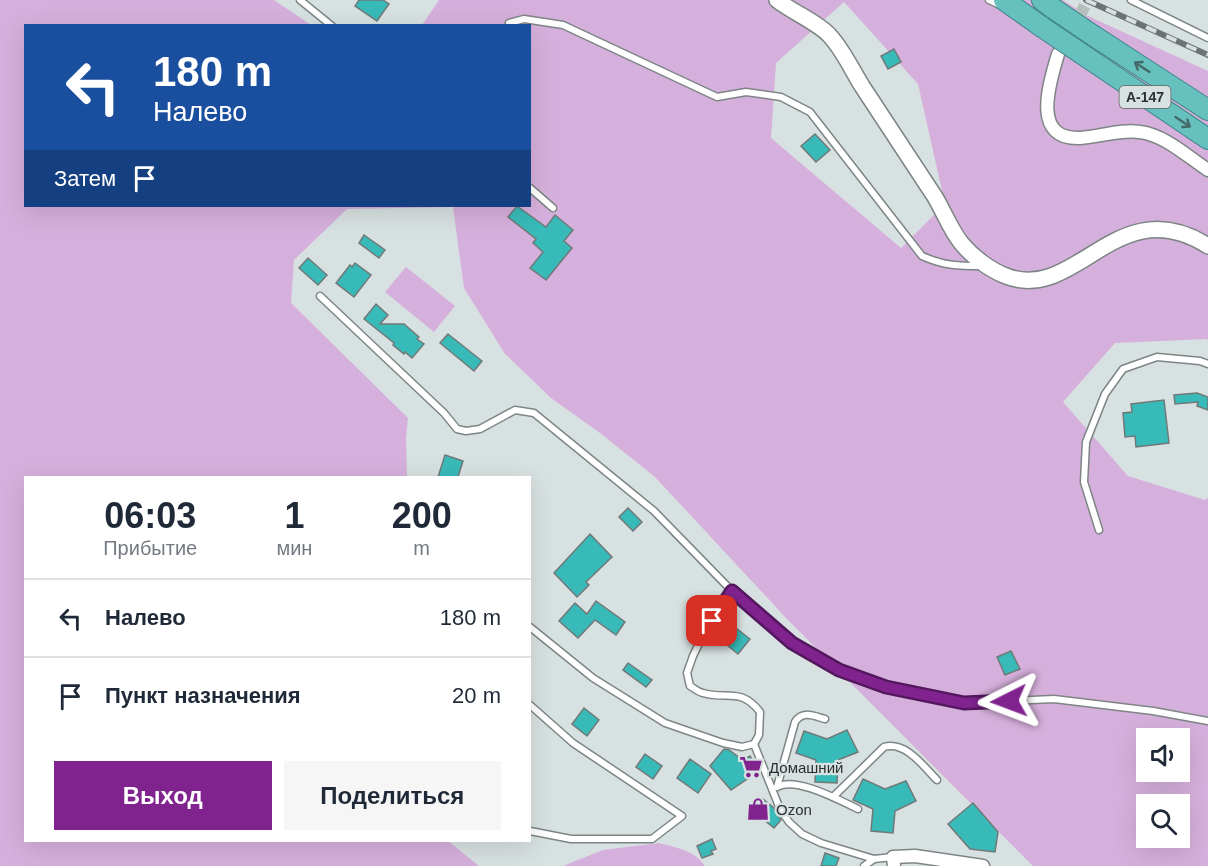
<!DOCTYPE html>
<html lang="ru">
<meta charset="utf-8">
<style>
body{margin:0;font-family:Helvetica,sans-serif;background:#f6f6f7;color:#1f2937;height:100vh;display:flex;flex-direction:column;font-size:22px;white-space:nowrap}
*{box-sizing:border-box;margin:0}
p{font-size:20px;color:#747a83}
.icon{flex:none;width:33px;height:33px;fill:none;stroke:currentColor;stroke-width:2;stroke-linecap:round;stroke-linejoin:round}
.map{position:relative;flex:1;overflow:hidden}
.side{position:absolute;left:24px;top:476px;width:507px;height:366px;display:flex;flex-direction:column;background:#fff;border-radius:0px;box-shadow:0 6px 24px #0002}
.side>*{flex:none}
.guide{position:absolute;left:24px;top:24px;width:507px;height:183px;border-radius:0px;box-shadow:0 6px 24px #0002;background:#1a4fa0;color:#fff;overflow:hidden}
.fabs{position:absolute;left:1136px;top:728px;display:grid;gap:12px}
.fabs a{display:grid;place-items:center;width:54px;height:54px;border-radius:0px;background:#fff;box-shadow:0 6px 24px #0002;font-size:30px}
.pin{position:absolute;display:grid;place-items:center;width:51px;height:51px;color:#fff;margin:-26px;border-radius:12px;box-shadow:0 3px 9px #0006}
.me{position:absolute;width:66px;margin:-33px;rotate:267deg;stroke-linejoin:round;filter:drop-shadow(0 0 4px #0008)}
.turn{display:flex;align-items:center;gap:21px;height:126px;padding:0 30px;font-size:27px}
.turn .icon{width:78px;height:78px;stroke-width:2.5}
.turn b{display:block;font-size:42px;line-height:51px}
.then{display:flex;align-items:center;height:57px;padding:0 30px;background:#0003;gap:12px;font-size:22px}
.eta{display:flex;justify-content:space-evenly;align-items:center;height:102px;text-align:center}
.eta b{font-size:36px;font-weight:700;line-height:42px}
.button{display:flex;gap:12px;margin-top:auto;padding:12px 30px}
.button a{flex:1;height:69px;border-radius:0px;background:#80238f;color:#fff;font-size:24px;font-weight:700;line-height:69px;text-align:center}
.button a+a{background:#f6f6f7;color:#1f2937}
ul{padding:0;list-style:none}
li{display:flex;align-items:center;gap:18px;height:78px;padding:0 30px;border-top:2px solid #e0e1e3}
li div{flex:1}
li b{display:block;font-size:22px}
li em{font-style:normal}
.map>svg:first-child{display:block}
.green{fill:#d6b0dc;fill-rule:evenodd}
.building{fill:#38bab9;stroke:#717978;stroke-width:1.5}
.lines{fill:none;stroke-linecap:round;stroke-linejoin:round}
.minor-tunnel{stroke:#b6bdbd;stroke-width:12;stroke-dasharray:12 6;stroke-linecap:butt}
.service-casing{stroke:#7d8585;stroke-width:9}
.minor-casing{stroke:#7d8585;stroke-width:15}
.tertiary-casing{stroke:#7d8585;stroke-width:18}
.trunk-casing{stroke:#398382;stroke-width:22}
.service{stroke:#fff;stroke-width:6}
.minor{stroke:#fff;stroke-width:12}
.tertiary{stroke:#fff;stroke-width:15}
.trunk{stroke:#66c0be;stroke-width:20}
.rail-casing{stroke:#6d7272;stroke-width:6}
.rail{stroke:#d8e1e1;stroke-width:4;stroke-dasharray:11;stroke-linecap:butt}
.trunk-bridge-casing{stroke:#398382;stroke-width:22;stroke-linecap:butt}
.trunk-bridge{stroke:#66c0be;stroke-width:20}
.oneway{stroke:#436968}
.route-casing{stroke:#53175d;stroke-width:15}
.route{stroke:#80238f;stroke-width:10}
.labels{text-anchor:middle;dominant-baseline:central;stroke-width:4.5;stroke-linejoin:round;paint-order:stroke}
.shield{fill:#d8e1e1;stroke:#606464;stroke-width:1.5}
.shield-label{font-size:14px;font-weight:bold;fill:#2c2f2f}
.poi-label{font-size:15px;fill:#2c2f2f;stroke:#d8e1e1;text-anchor:start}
</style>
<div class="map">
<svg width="1208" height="866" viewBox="0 0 1208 866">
<rect width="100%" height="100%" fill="#d8e1e1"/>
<g class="green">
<path d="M0,0H274L311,25L26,26V206H530V26L422,25L439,0H1063L1086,15L1208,71V341L1207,339L1115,343L1063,402L1128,476L1205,500L1208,498V866H1033L787,619L655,477L600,433L551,398L505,354L464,288L453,207L347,209L294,260L291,303L408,418L406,438L407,477H26V840H447L479,866H0ZM844,2L918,84L945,204L901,248L771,138L776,63ZM1146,738H1179V771H1146ZM1146,804H1179V837H1146Z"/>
<path d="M406,267L455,306L434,332L385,292Z"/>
<path d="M659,843C677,848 694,850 705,866H563L603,850Z"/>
</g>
<g class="building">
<path d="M359,0H383L389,4L377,21L355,6Z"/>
<path d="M894,49L901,62L888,69L881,56Z"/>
<path d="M815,134L830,150L816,162L801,146Z"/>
<path d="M517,206L546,227L555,215L573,230L564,241L572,248L546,280L530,268L543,252L533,243L536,239L508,217Z"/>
<path d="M364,235L385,250L379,258L359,243Z"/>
<path d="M308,258L327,275L318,285L299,268Z"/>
<path d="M355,263L371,275L354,297L336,283L350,265L352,267Z"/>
<path d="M376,304L388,315L380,324H404L419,337L417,339L424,344L412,358L405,352L404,354L393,345L394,343L364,319Z"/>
<path d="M448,334L482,361L474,371L440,343Z"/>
<path d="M1197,393L1208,397V410L1197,406L1198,402L1175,404L1174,395Z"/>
<path d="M1164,400L1169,443L1136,447L1135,436L1125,437L1123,413L1132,412L1131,404Z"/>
<path d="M445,455L463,461L458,477H438Z"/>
<path d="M628,508L642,522L633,531L619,517Z"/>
<path d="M590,534L612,557L586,582L589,585L577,597L554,573Z"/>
<path d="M596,601L625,622L616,635L595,620L578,638L559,621L575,603L587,614Z"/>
<path d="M727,621L750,639L738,654L716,636Z"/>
<path d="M1011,651L1020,669L1005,675L997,657Z"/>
<path d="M628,663L652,680L646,687L623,670Z"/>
<path d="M584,708L599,720L587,736L572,724Z"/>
<path d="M847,730L858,752L838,760L837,783L815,782L816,760L796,753L804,731L827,739Z"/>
<path d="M724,749L729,750L743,760L750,756L759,771L731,790L710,766Z"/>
<path d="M645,754L662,766L653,779L636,767Z"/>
<path d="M690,759L711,774L698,793L677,778Z"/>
<path d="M863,779L885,789L906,781L916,801L895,811L893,833L871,831L873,809L853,800Z"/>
<path d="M763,799L774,808L781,820L774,828L753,811Z"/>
<path d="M973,803L998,832L995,852L970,849L948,824Z"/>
<path d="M712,839L716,849L711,851L713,854L702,858L697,846Z"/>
<path d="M825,853L839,858L836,866H821Z"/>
</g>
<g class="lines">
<path class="minor-tunnel" d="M1062,48L1088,0"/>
<g class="service-casing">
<g id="service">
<path d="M300,0L332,26"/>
<path d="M989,0L1002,6"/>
<path d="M1131,0L1208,38"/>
<path d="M509,23L524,19L563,25L717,97L746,92L781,97L810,112L922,256C945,266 958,266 983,266"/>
<path d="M530,188L553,208"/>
<path d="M320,296L444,413L457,429L466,431L480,429L515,410L534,413L654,511L732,591L792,643L839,670L886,687L964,703L1054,699L1153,711L1208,721"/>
<path d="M1099,530L1084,482L1086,442L1105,394L1123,369L1157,357L1200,361L1208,364"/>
<path d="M732,591L704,633L693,656L687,673L690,686C694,688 698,692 703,693C727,700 741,687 760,712L759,735L754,744"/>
<path d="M530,627L593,678L665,723L723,743L742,747L754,744L780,809L789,822L802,834L821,843L874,859L893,857"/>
<path d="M530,705L573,743L682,816L652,839H571L530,831"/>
<path d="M777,787L795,722C803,710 814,716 825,719"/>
<path d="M777,787C795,776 839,800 858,809"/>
<path d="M833,797L884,747C906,741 923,766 937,780"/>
<path d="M864,866L874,859"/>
</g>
</g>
<g class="minor-casing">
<g id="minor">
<path d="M1058,54C1050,82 1030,140 1080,138C1100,137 1120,129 1140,132C1165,135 1188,157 1208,170"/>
<path d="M894,866L893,857L915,856L983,866"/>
</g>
</g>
<g class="tertiary-casing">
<path id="tertiary" d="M777,0C792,12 819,23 830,36C843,50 852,70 862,86C886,123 911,160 935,197C944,212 951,231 962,244C973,257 990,270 1006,276C1076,304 1117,188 1208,246"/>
</g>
<g class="trunk-casing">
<g id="trunk">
<path d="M1004,0L1042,27"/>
<path d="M1042,0L1054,9"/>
<path d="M1094,36L1208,110"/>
<path d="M1082,54L1208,139"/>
</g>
</g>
<use href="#service" class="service"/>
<use href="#minor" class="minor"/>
<use href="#tertiary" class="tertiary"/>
<use href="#trunk" class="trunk"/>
<g class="rail-casing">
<path id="rail" d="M1086,0L1208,55"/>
</g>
<use href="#rail" class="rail"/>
<g class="trunk-bridge-casing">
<g id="trunk-bridge">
<path d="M1054,9L1094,36"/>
<path d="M1042,27L1082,54"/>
</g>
</g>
<use href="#trunk-bridge" class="trunk-bridge"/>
</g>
<defs><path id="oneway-shaft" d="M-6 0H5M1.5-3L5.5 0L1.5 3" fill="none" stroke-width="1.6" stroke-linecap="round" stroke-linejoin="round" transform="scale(1.5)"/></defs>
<g class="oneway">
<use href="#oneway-shaft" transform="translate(1142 67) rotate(-147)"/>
<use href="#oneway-shaft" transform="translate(1183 122) rotate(34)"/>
</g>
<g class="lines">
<g class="route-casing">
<path id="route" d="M712,621L732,591L792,643L839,670L886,687L964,703L1009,701"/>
</g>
<use href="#route" class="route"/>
</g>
<defs>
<g id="supermarket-bare" transform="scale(1.8)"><path d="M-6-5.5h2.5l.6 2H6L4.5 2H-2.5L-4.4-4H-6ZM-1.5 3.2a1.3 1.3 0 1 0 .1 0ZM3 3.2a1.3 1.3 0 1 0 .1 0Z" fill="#80238f" stroke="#d8e1e1" stroke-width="2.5" paint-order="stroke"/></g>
<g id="shop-bare" transform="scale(1.8)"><path d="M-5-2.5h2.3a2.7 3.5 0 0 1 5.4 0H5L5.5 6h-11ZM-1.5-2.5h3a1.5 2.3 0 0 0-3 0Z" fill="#80238f" stroke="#d8e1e1" stroke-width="2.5" paint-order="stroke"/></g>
</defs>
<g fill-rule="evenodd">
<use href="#supermarket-bare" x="751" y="767"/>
<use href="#shop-bare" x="758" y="809"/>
</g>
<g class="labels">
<rect class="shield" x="1119.5" y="86" width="51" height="22" rx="4.5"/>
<g class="shield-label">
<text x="1145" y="97">А-147</text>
</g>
<g class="poi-label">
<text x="769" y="767">Домашний</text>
<text x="776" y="809">Ozon</text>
</g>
</g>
</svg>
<div class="fabs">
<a><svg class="icon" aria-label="sound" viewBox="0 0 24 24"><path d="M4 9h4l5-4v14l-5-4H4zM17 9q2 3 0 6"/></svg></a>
<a><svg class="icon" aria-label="search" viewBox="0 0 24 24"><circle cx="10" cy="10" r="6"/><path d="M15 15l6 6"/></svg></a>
</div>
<div class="pin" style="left:712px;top:621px;background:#d93025"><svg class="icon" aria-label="arrive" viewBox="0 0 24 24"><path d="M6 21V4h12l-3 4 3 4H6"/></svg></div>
<svg class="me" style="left:1009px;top:701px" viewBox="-20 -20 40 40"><path d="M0-17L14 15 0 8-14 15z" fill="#80238f" stroke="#fff" stroke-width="4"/></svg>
<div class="guide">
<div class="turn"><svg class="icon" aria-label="left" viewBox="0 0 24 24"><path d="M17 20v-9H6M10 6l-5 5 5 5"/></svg><div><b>180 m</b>Налево</div></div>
<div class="then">Затем<svg class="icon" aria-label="arrive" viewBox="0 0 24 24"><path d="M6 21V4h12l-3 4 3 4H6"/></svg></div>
</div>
<section class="side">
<div class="eta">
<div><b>06:03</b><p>Прибытие</p></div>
<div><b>1</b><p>мин</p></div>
<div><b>200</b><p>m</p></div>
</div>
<ul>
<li><svg class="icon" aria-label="left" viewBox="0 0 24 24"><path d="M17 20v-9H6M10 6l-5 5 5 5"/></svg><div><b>Налево</b></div><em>180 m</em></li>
<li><svg class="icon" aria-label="arrive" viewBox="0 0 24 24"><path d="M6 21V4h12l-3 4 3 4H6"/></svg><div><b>Пункт назначения</b></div><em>20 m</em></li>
</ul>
<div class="button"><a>Выход</a><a>Поделиться</a></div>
</section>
</div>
